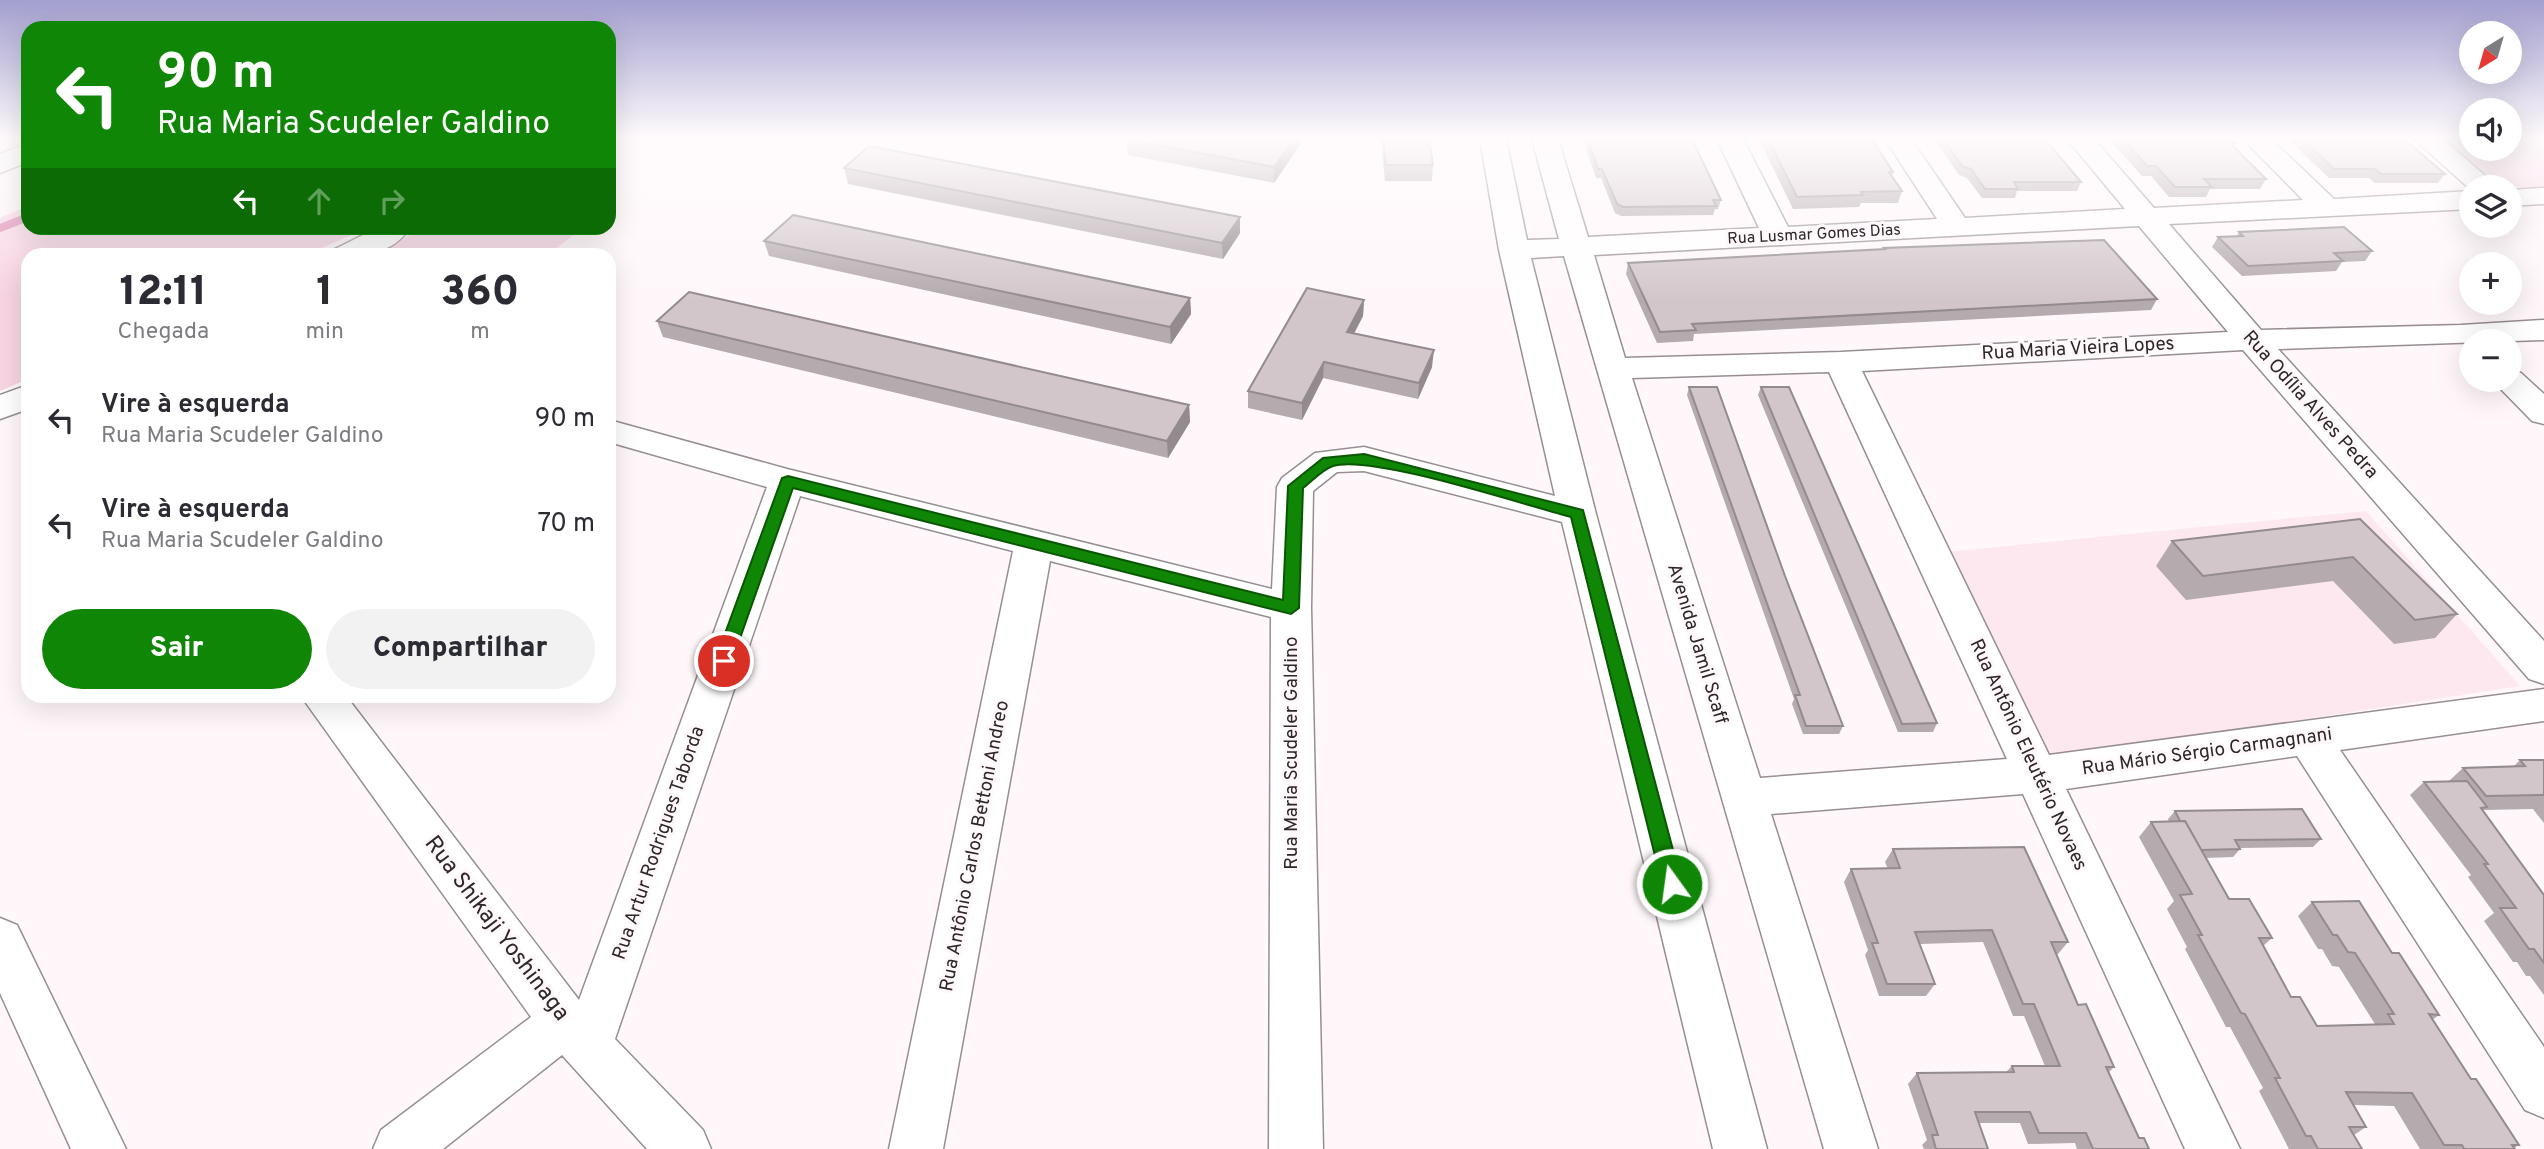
<!DOCTYPE html>
<html lang="pt">
<meta charset="utf-8">
<style>
body{margin:0;font-family:Overpass,sans-serif;background:#f2f2f3;color:#2b2b33;height:100vh;display:flex;flex-direction:column;font-size:26px;white-space:nowrap}
*{box-sizing:border-box;margin:0}
p{font-size:23px;color:#7c7c81}
.icon{flex:none;width:38px;height:38px;fill:none;stroke:currentColor;stroke-width:2;stroke-linecap:round;stroke-linejoin:round}
.map{position:relative;flex:1;overflow:hidden}
.side{position:absolute;left:21px;top:248px;width:595px;height:455px;display:flex;flex-direction:column;background:#fff;border-radius:21px;box-shadow:0 7px 28px #0002}
.side>*{flex:none}
.top-card{position:absolute;left:21px;top:21px;width:595px;height:214px;border-radius:21px;box-shadow:0 7px 28px #0002;background:#0f8605;color:#fff;overflow:hidden}
.needle{width:46px;rotate:217deg}
.buttons{position:absolute;left:2459px;top:21px;display:grid;gap:14px}
.buttons a{display:grid;place-items:center;width:63px;height:63px;border-radius:50%;background:#fff;box-shadow:0 7px 28px #0002;font-size:35px}
.pin{position:absolute;display:grid;place-items:center;width:60px;height:60px;color:#fff;margin:-30px;border:4px solid #fff;border-radius:50%;box-shadow:0 2px 7px #0007}
.me{position:absolute;width:77px;margin:-38px;rotate:346deg;stroke-linejoin:round;filter:drop-shadow(0 0 5px #0008)}
.turn{display:flex;align-items:center;gap:24px;height:147px;padding:0 21px;font-size:32px}
.turn .icon{width:91px;height:91px;stroke-width:2.5}
.turn b{display:block;font-size:49px;line-height:60px}
.lanes{display:flex;align-items:center;height:66px;padding:0 21px;background:#0003;justify-content:center;gap:35px;direction:ltr}
.lanes .off{opacity:.35}
.eta{display:flex;justify-content:space-evenly;align-items:center;height:119px;text-align:center}
.eta b{font-size:42px;font-weight:800;line-height:49px}
.button{display:flex;gap:14px;margin-top:auto;padding:14px 21px}
.button a{flex:1;height:80px;border-radius:42px;background:#0f8605;color:#fff;font-size:28px;font-weight:800;line-height:80px;text-align:center}
.button a+a{background:#f2f2f3;color:#2b2b33}
ul{padding:0;list-style:none}
li{display:flex;align-items:center;gap:21px;height:105px;padding:0 21px}
li div{flex:1}
li b{display:block;font-size:26px}
li em{font-style:normal}
.map>svg:first-child{display:block}
.built{fill:#fde8f0}
.green{fill:#f9d4e3}
.lines{fill:none;stroke-linecap:round;stroke-linejoin:round}
.stream{stroke:#db7fa9;stroke-width:8}
.minor-casing{stroke:#988e92;stroke-width:3}
.minor{fill:#fff;fill-rule:evenodd}
.wall{fill:#b5aaae}
.shaded-wall{fill:#938b8d}
.building{fill:#d2c6ca;stroke:#938b8d;stroke-width:2}
.route{fill:#0f8605;stroke:#0a5703;stroke-width:2}
.labels{text-anchor:middle;dominant-baseline:central;stroke-width:6;stroke-linejoin:round;paint-order:stroke}
.far-street-label{font-size:16px;fill:#2c2729;stroke:#fff7fa}
.street-label{font-size:19px;fill:#2c2729;stroke:#fff7fa}
.near-street-label{font-size:23px;fill:#2c2729;stroke:#fff7fa}
</style>
<div class="map">
<svg width="2544" height="1149" viewBox="0 0 2544 1149">
<rect width="100%" height="100%" fill="#fff7fa"/>
<path class="built" d="M2366,511L2520,686L2039,760L1946,552Z"/>
<g class="green">
<path d="M2445,139H2471V149H2510V139H2544V188C2496,192 2479,168 2445,139Z"/>
<path d="M28,206V228H367L306,255L28,256V379L0,391V218Z"/>
<path d="M422,228H583L547,255H376Z"/>
</g>
<g class="lines">
<path class="stream" d="M0,228L28,217"/>
<g class="minor-casing">
<g id="minor">
<path d="M1480,139H1506L1527,240L1559,239L1532,139H1558L1588,237L1759,228L1717,139H1743L1788,227L1937,219L1885,139H1911L1965,218L2125,209L2067,139H2094L2154,208L2303,200L2243,139H2271L2334,199L2471,191V209L2169,224L2261,330L2461,325L2544,320V340L2278,349L2544,641V684L2529,679L2243,350L1862,371L2049,755L2544,689V721L2340,750L2544,1047V1118L2525,1110L2297,756L2066,789L2240,1149H2185L2023,794L1771,814L1878,1149H1824L1564,256L1531,258L1596,514L1767,1149H1713L1562,522L1364,471L1337,472L1313,491L1311,608L1323,1149H1269L1271,617L1050,561L943,1149H889L1013,551L800,496L615,1039L703,1130L711,1149H647L562,1055L443,1149H373L381,1130L531,1017L301,696H346L579,1000L767,487L609,442V420L787,469L1272,589L1277,487L1282,478L1315,453L1364,447L1555,496L1499,250ZM2139,226L2228,332L1841,352L1625,358L1594,255ZM1829,372L2007,759L1760,778L1632,378Z"/>
<path d="M2414,139H2443L2498,187H2471V190Z"/>
<path d="M28,143V162L0,173V154Z"/>
<path d="M2544,188V204L2510,206V190Z"/>
<path d="M377,228H410C390,257 360,256 329,256L333,250Z"/>
<path d="M2510,370L2521,373L2544,394V424L2532,421L2492,380H2510Z"/>
<path d="M28,385V409L0,419V395Z"/>
<path d="M0,918L17,925L126,1149H71L0,993Z"/>
</g>
</g>
<use href="#minor" class="minor"/>
</g>
<g class="wall">
<path d="M1126,139H1304L1274,183L1128,155Z"/>
<path d="M1381,139H1429L1433,165L1432,181H1385Z"/>
<path d="M1583,139H1692L1721,200L1718,209H1715L1713,215L1621,216L1615,213L1601,178H1596Z"/>
<path d="M1759,139H1872L1893,172L1892,176L1902,191L1898,203H1861L1859,207L1793,209Z"/>
<path d="M1934,139H2045L2081,182L2077,191H2017L2015,198H1982L1967,178L1959,175Z"/>
<path d="M2109,139H2232L2236,143L2234,147L2266,179L2260,189H2210L2206,197H2169L2151,176H2142Z"/>
<path d="M2288,139H2404L2445,174L2438,183H2375L2369,178H2329Z"/>
<path d="M844,168L1240,217V233L1223,259L848,184Z"/>
<path d="M2239,232L2372,251L2365,261L2342,262L2336,271L2242,276L2212,247L2218,237L2237,236Z"/>
<path d="M764,241L1190,298L1191,314L1171,344L769,256Z"/>
<path d="M1884,248L2157,299L2151,310L1694,334L1693,341L1657,343L1626,274L1628,263L1883,250Z"/>
<path d="M1364,300L1363,316L1354,334L1432,367L1418,399L1323,378L1302,420L1248,408V391Z"/>
<path d="M657,321L1189,405L1190,422L1168,458L663,337Z"/>
<path d="M1689,387L1785,576L1843,726L1839,734H1803L1792,704L1794,699L1687,395Z"/>
<path d="M1761,387L1937,723L1933,732H1898L1758,395Z"/>
<path d="M2360,519L2457,614L2435,638L2394,644L2333,581L2186,600L2156,566L2172,541Z"/>
<path d="M2520,760H2544V823L2533,809L2484,810L2483,811L2544,895V995L2530,976H2526L2517,962H2513L2484,921L2494,913L2468,877L2471,875L2410,795L2424,782L2449,781L2463,768L2514,766Z"/>
<path d="M2175,811L2321,839L2313,847L2240,848V849L2233,857L2205,858L2229,899L2272,938L2263,946L2291,997L2317,1026L2375,1024L2339,967L2332,966L2322,949H2318L2298,916L2312,902L2392,953L2439,1015L2432,1020L2471,1079L2519,1145L2514,1148L2515,1149H2420L2394,1106L2353,1105L2366,1127L2354,1135L2362,1149H2289L2259,1091L2263,1088L2230,1027H2226L2185,949L2187,947L2167,909L2174,901L2139,837L2151,822H2169L2168,819Z"/>
<path d="M1893,849L2068,942L2058,954H2056L2078,1005L2114,1067L2109,1072L2139,1138L2149,1149H2077L2075,1143L2028,1144L2020,1123H1979L1988,1149H1924L1922,1145L1927,1140L1908,1084L1917,1073L2006,1072L2012,1066H2045L2024,1016H2013L1983,942L1920,944L1935,984L1926,996H1879L1865,955L1868,950L1844,882L1851,869H1888L1885,862Z"/>
</g>
<g class="shaded-wall">
<path d="M1294,139H1304L1274,183V167Z"/>
<path d="M1240,217V233L1223,259L1222,243Z"/>
<path d="M1190,298L1191,314L1171,344L1170,327Z"/>
<path d="M1364,300L1363,316L1346,348L1347,332Z"/>
<path d="M1434,350L1432,367L1418,399L1419,383Z"/>
<path d="M1324,362L1323,378L1302,420V403Z"/>
<path d="M1189,405L1190,422L1168,458L1167,441Z"/>
</g>
<g class="building">
<path d="M1126,139H1294L1274,167Z"/>
<path d="M1383,139H1429L1433,165H1386Z"/>
<path d="M1588,139H1692L1721,200H1713L1716,206L1623,207L1617,204L1602,169H1598Z"/>
<path d="M1768,139H1872L1893,172H1889L1902,191L1861,192L1863,195L1797,197Z"/>
<path d="M1943,139H2045L2081,182H2014L2018,189H1985L1971,169L1963,167Z"/>
<path d="M2123,139H2232L2236,143H2230L2266,179H2204L2212,187H2175L2156,166H2147Z"/>
<path d="M2302,139H2404L2445,174H2381L2375,169H2334Z"/>
<path d="M869,146L1240,217L1222,243L844,168Z"/>
<path d="M793,215L1190,298L1170,327L764,241Z"/>
<path d="M2344,227L2372,251L2334,253L2343,261L2248,266L2218,237L2243,236L2239,232Z"/>
<path d="M2104,240L2157,299L1692,324L1696,330L1660,332L1628,263L1885,249L1884,248Z"/>
<path d="M1307,288L1364,300L1347,332L1434,350L1419,383L1324,362L1302,403L1248,391Z"/>
<path d="M689,292L1189,405L1167,441L657,321Z"/>
<path d="M1689,387H1717L1785,576L1843,726H1806L1795,695H1800Z"/>
<path d="M1761,387H1789L1937,723L1902,724Z"/>
<path d="M2360,519L2457,614L2415,620L2353,557L2203,576L2172,541Z"/>
<path d="M28,573V586L24,575Z"/>
<path d="M2520,760H2544V795L2486,796L2463,768L2525,766Z"/>
<path d="M2467,781L2487,807L2481,808L2544,895V963L2534,949H2529L2500,908H2516L2484,864H2488L2424,782Z"/>
<path d="M2302,809L2321,839L2235,840L2240,849L2201,850L2185,821H2180L2175,811Z"/>
<path d="M2185,821L2229,899H2249L2272,938H2259L2291,997H2300L2317,1026L2394,1024L2388,1014H2394L2355,953L2348,952L2337,935H2333L2312,902L2359,901L2392,953H2399L2439,1015L2429,1014L2471,1079H2476L2519,1145H2512L2515,1149H2464L2462,1145H2444L2412,1093L2346,1092L2366,1127H2349L2362,1149H2318L2311,1136H2306L2275,1078H2280L2245,1014L2241,1013L2198,935H2202L2180,895L2192,894L2151,822Z"/>
<path d="M2024,847L2068,942H2051L2078,1005L2086,1004L2114,1067H2106L2139,1138H2144L2149,1149H2093L2086,1133H2039L2030,1112H1975L1988,1149H1936L1932,1135H1938L1917,1073L2014,1072L2012,1066H2060L2034,1004H2023L1992,930L1915,932L1935,984H1887L1872,943H1878L1851,869L1900,868L1893,849Z"/>
</g>
<linearGradient id="sky" x2="0" y2="1"><stop stop-color="#a39fcf"/><stop offset="0.46" stop-color="#fffbfd"/><stop offset="1" stop-color="#fffbfd" stop-opacity="0"/></linearGradient>
<rect width="2544" height="300" fill="url(#sky)"/>
<path class="route" d="M1364,454L1583,510L1682,884L1679,890L1672,893L1665,890L1662,884L1571,517C1524,505 1372,454 1333,466C1323,469 1311,482 1303,488L1299,608L1291,614L793,488L732,661L730,666H718L715,661L782,478L788,476L1283,600L1288,486L1323,458Z"/>
<g class="labels">
<g class="far-street-label">
<text transform="translate(1814 235) rotate(-3)">Rua Lusmar Gomes Dias</text>
</g>
<g class="street-label">
<text transform="translate(2078 349) rotate(-3)">Rua Maria Vieira Lopes</text>
<text transform="translate(2310 405) rotate(48)">Rua Odília Alves Pedra</text>
<text transform="translate(1697 644) rotate(73)">Avenida Jamil Scaff</text>
<text transform="translate(2207 752) rotate(-8)">Rua Mário Sérgio Carmagnani</text>
<text transform="translate(1292 753) rotate(-90)">Rua Maria Scudeler Galdino</text>
<text transform="translate(2028 755) rotate(65)">Rua Antônio Eleutério Novaes</text>
<text transform="translate(659 843) rotate(-71)">Rua Artur Rodrigues Taborda</text>
<text transform="translate(975 846) rotate(-79)">Rua Antônio Carlos Bettoni Andreo</text>
</g>
<g class="near-street-label">
<text transform="translate(496 929) rotate(53)">Rua Shikaji Yoshinaga</text>
</g>
</g>
</svg>
<div class="buttons">
<a><svg class="needle" viewBox="-14 -14 28 28"><path d="M0-13l5 13h-10z" fill="#e53935"/><path d="M0 13l5-13h-10z" fill="#7c7c81"/></svg></a>
<a><svg class="icon" aria-label="sound" viewBox="0 0 24 24"><path d="M4 9h4l5-4v14l-5-4H4zM17 9q2 3 0 6"/></svg></a>
<a><svg class="icon" aria-label="layers" viewBox="0 0 24 24"><path d="M12 4l9 5-9 5-9-5zM3 14l9 5 9-5"/></svg></a>
<a>+</a>
<a>−</a>
</div>
<div class="pin" style="left:724px;top:661px;background:#d93025"><svg class="icon" aria-label="arrive" viewBox="0 0 24 24"><path d="M6 21V4h12l-3 4 3 4H6"/></svg></div>
<svg class="me" style="left:1672px;top:884px" viewBox="-20 -20 40 40"><circle r="17" fill="#0f8605" stroke="#fff" stroke-width="3"/><path d="M0-11L8 9 0 5-8 9z" fill="#fff"/></svg>
<div class="top-card">
<div class="turn"><svg class="icon" aria-label="left" viewBox="0 0 24 24"><path d="M17 20v-9H6M10 6l-5 5 5 5"/></svg><div><b>90 m</b>Rua Maria Scudeler Galdino</div></div>
<div class="lanes"><svg class="icon" aria-label="left" viewBox="0 0 24 24"><path d="M17 20v-9H6M10 6l-5 5 5 5"/></svg><svg class="icon off" aria-label="ahead" viewBox="0 0 24 24"><path d="M12 20V5M6 11l6-6 6 6"/></svg><svg class="icon off" aria-label="right" viewBox="0 0 24 24"><path d="M7 20v-9h11M14 6l5 5-5 5"/></svg></div>
</div>
<section class="side">
<div class="eta">
<div><b>12:11</b><p>Chegada</p></div>
<div><b>1</b><p>min</p></div>
<div><b>360</b><p>m</p></div>
</div>
<ul>
<li><svg class="icon" aria-label="left" viewBox="0 0 24 24"><path d="M17 20v-9H6M10 6l-5 5 5 5"/></svg><div><b>Vire à esquerda</b><p>Rua Maria Scudeler Galdino</p></div><em>90 m</em></li>
<li><svg class="icon" aria-label="left" viewBox="0 0 24 24"><path d="M17 20v-9H6M10 6l-5 5 5 5"/></svg><div><b>Vire à esquerda</b><p>Rua Maria Scudeler Galdino</p></div><em>70 m</em></li>
</ul>
<div class="button"><a>Sair</a><a>Compartilhar</a></div>
</section>
</div>
